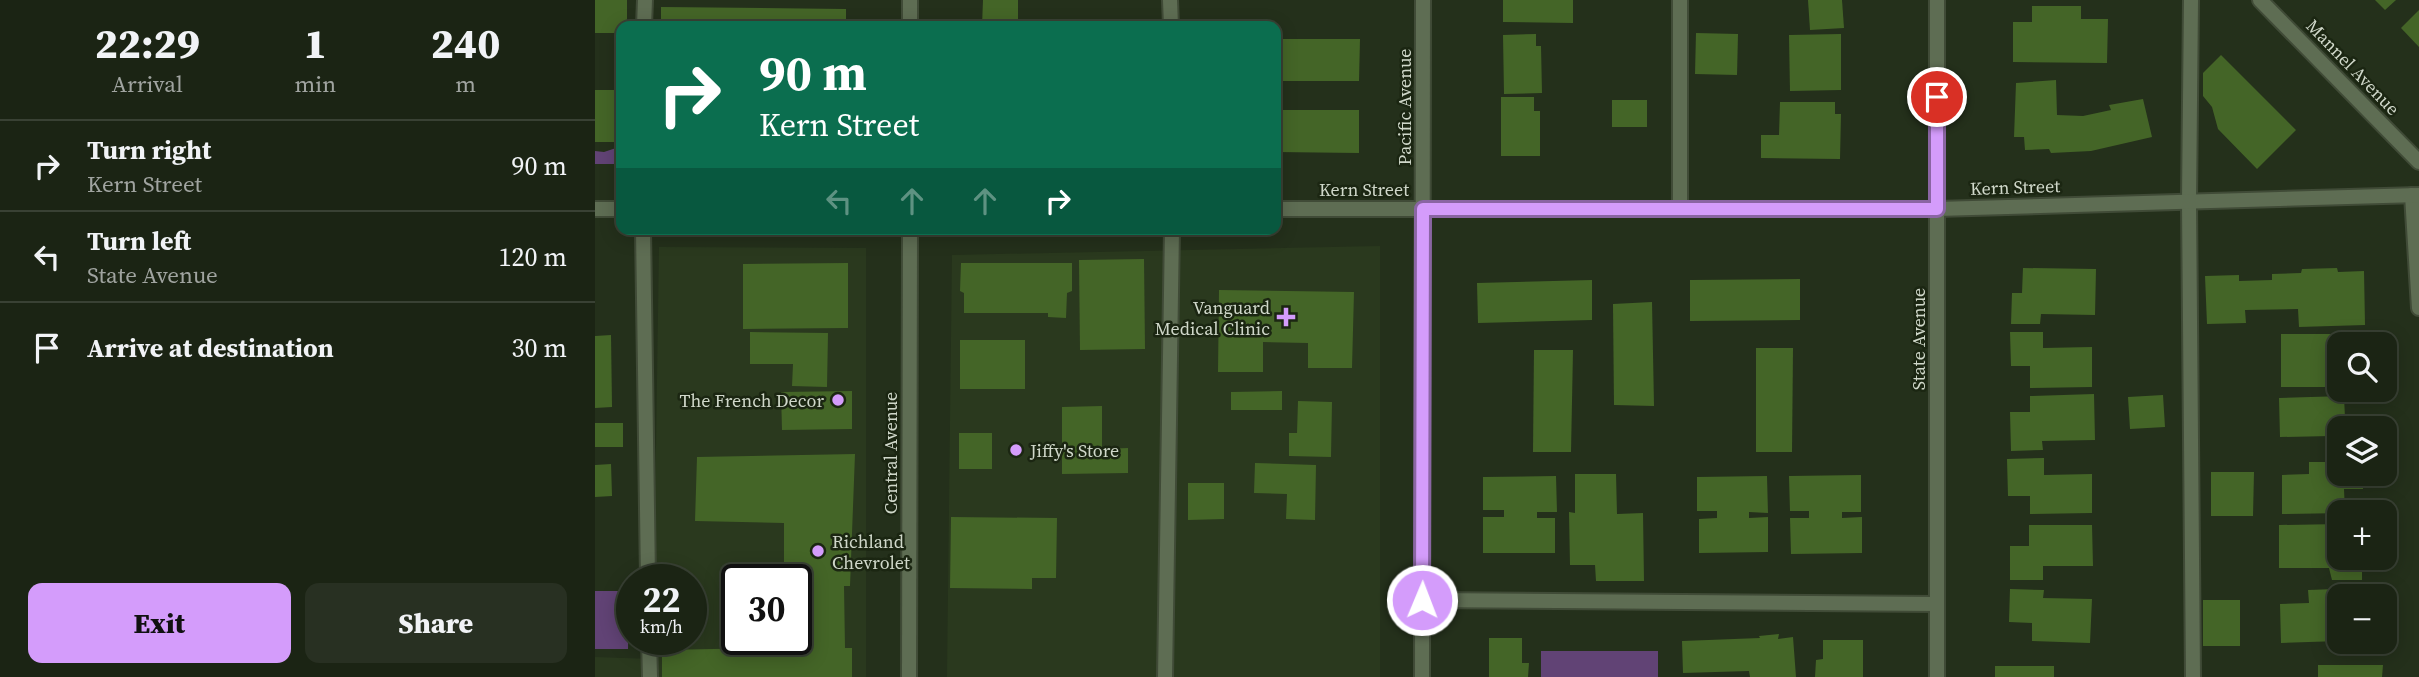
<!DOCTYPE html>
<meta charset="utf-8">
<style>
body{margin:0;font-family:"Source Serif 4",serif;background:#283022;color:#f1f3f6;height:100vh;display:flex;flex-direction:column;font-size:26px;white-space:nowrap}
*{box-sizing:border-box;margin:0}
p{font-size:23px;color:#a0a4a0}
.icon{flex:none;width:38px;height:38px;fill:none;stroke:currentColor;stroke-width:2;stroke-linecap:round;stroke-linejoin:round}
.map{position:relative;flex:1;overflow:hidden}
.panel{display:flex;flex-direction:column;background:#1b2414;width:595px}
.panel>*{flex:none}
.top-card{position:absolute;left:21px;top:21px;width:665px;height:214px;border-radius:14px;box-shadow:0 4px 18px #0003,0 0 0 2px #394134;background:#0b6e4f;color:#fff;overflow:hidden}
.fabs{position:absolute;left:1732px;top:332px;display:grid;gap:14px}
.fabs a{display:grid;place-items:center;width:70px;height:70px;border-radius:14px;background:#1b2414;box-shadow:0 4px 18px #0003,0 0 0 2px #394134;font-size:35px}
.speed{position:absolute;left:21px;top:564px;display:flex;gap:14px;font-size:35px;font-weight:700;text-align:center}
.speed>*{display:grid;place-content:center;width:91px;height:91px;border-radius:50%;background:#1b2414;box-shadow:0 4px 18px #0003,0 0 0 2px #394134;line-height:1}
.speed small{font-size:18px;font-weight:400}
.speed .limit{border:4px solid #111;border-radius:10px;background:#fff;color:#111}
.pin{position:absolute;display:grid;place-items:center;width:60px;height:60px;color:#fff;margin:-30px;border:4px solid #fff;border-radius:50%;box-shadow:0 2px 7px #0007}
.me{position:absolute;width:77px;margin:-38px;rotate:1deg;stroke-linejoin:round;filter:drop-shadow(0 0 5px #0008)}
.turn{display:flex;align-items:center;gap:24px;height:147px;padding:0 28px;font-size:32px}
.turn .icon{width:91px;height:91px;stroke-width:2.5}
.turn b{display:block;font-size:49px;line-height:60px}
.lanes{display:flex;align-items:center;height:66px;padding:0 28px;background:#0003;justify-content:center;gap:35px;direction:ltr}
.lanes .off{opacity:.35}
.eta{display:flex;justify-content:space-evenly;align-items:center;height:119px;text-align:center}
.eta b{font-size:42px;font-weight:800;line-height:49px}
.cta{display:flex;gap:14px;margin-top:auto;padding:14px 28px}
.cta a{flex:1;height:80px;border-radius:14px;background:#d49cfb;color:#111;font-size:28px;font-weight:800;line-height:80px;text-align:center}
.cta a+a{background:#283022;color:#f1f3f6}
ul{padding:0;list-style:none}
li{display:flex;align-items:center;gap:21px;height:91px;padding:0 28px;border-top:2px solid #394134}
li div{flex:1}
li b{display:block;font-size:26px}
li em{font-style:normal}
main{display:flex;flex:1;min-height:0}
.map>svg:first-child{display:block}
.built{fill:#2a391e;fill-rule:evenodd}
.green{fill:#614375}
.building{fill:#446527}
.lines{fill:none;stroke-linecap:round;stroke-linejoin:round}
.service-casing{stroke:#404b37;stroke-width:18}
.minor-casing{stroke:#404b37;stroke-width:18}
.tertiary-casing{stroke:#404b37;stroke-width:18}
.service{stroke:#5e6d53;stroke-width:14}
.minor{stroke:#5e6d53;stroke-width:14}
.tertiary{stroke:#5e6d53;stroke-width:14}
.route-casing{stroke:#8a65a3;stroke-width:18}
.route{stroke:#d49cfb;stroke-width:12}
.poi-dot{fill:#d49cfb;stroke:#1b2612;stroke-width:2.5}
.labels{text-anchor:middle;dominant-baseline:central;stroke-width:5;stroke-linejoin:round;paint-order:stroke}
.street-label{font-size:18px;fill:#d0d8ca;stroke:#1b2612}
.poi-label{font-size:18px;fill:#d0d8ca;stroke:#1b2612;text-anchor:end}
</style>
<main>
<section class="panel">
<div class="eta">
<div><b>22:29</b><p>Arrival</p></div>
<div><b>1</b><p>min</p></div>
<div><b>240</b><p>m</p></div>
</div>
<ul>
<li><svg class="icon" aria-label="right" viewBox="0 0 24 24"><path d="M7 20v-9h11M14 6l5 5-5 5"/></svg><div><b>Turn right</b><p>Kern Street</p></div><em>90 m</em></li>
<li><svg class="icon" aria-label="left" viewBox="0 0 24 24"><path d="M17 20v-9H6M10 6l-5 5 5 5"/></svg><div><b>Turn left</b><p>State Avenue</p></div><em>120 m</em></li>
<li><svg class="icon" aria-label="arrive" viewBox="0 0 24 24"><path d="M6 21V4h12l-3 4 3 4H6"/></svg><div><b>Arrive at destination</b></div><em>30 m</em></li>
</ul>
<div class="cta"><a>Exit</a><a>Share</a></div>
</section>
<div class="map">
<svg width="1824" height="677" viewBox="0 0 1824 677">
<rect width="100%" height="100%" fill="#24301b"/>
<g class="built">
<path d="M785,246V677H352L357,255Z"/>
<path d="M64,247L271,248V677H0V657L58,659V639H96V579H59ZM142,579H201V639H142Z"/>
</g>
<g class="green">
<path d="M21,148L26,156L20,164H0V151L9,152Z"/>
<path d="M0,591H34L33,649H0Z"/>
<rect x="946" y="651" width="117" height="26"/>
</g>
<g class="building">
<path d="M0,0H32V26H26V33H0Z"/>
<path d="M388,0H423V26H387Z"/>
<path d="M908,0H978V23L908,22Z"/>
<path d="M1213,0H1247L1249,28L1215,30Z"/>
<path d="M1780,0H1801L1790,10Z"/>
<path d="M1437,6H1486V19H1513L1512,63L1418,62V22H1437Z"/>
<path d="M66,7L251,9V26H66Z"/>
<path d="M1824,10V47L1806,28Z"/>
<path d="M1101,33L1143,34L1142,75L1100,74Z"/>
<path d="M941,34V46H946L947,93L909,94L908,35Z"/>
<path d="M1246,34V90L1195,91L1194,35Z"/>
<path d="M681,39H765L764,81H681Z"/>
<path d="M1626,55L1701,130L1662,169L1623,129L1617,107L1608,96V73Z"/>
<path d="M1461,80L1462,115L1488,116L1516,110L1514,105L1548,99L1557,137L1496,151L1456,153L1454,149L1430,150L1429,137H1419L1421,83Z"/>
<rect x="0" y="90" width="26" height="52"/>
<path d="M906,97H939V111H945V156H906Z"/>
<rect x="1017" y="100" width="35" height="27"/>
<path d="M1185,102H1240V114H1246L1245,159L1166,158V135H1184Z"/>
<path d="M681,110H764V153L681,152Z"/>
<path d="M549,259L550,349L485,350L484,260Z"/>
<path d="M253,263V328L148,329V264Z"/>
<path d="M366,263H477V291L472,293L471,318L453,317V313H369V293L365,291Z"/>
<path d="M1428,268L1501,269L1500,315L1446,314L1445,324H1416L1417,293H1427Z"/>
<path d="M1742,268L1743,272L1769,271L1770,325L1704,327L1703,309L1650,310L1651,323L1612,324L1610,276L1644,275V281L1677,280V274L1706,273L1707,269Z"/>
<path d="M1205,279V320L1095,321V280Z"/>
<path d="M997,280V320L883,323L882,283Z"/>
<path d="M624,290L759,292L757,368H713V343L668,342V372H623Z"/>
<path d="M1057,302L1059,406L1019,405L1018,304Z"/>
<path d="M155,332L233,333L232,387L197,386L198,364H155Z"/>
<path d="M1415,332H1448V348L1497,347V387L1435,388V366H1416Z"/>
<path d="M1686,334H1766V345H1745V387H1686Z"/>
<path d="M16,335L17,407L0,408V336Z"/>
<rect x="365" y="340" width="65" height="49"/>
<path d="M1161,348H1198L1197,452H1161Z"/>
<path d="M939,350H978L976,452H938Z"/>
<path d="M257,391V429L187,430L186,392Z"/>
<path d="M687,391V410H636V392Z"/>
<path d="M1499,394L1500,440L1447,441L1448,450L1416,451L1415,412H1435V396Z"/>
<path d="M1568,395L1570,427L1535,429L1533,397Z"/>
<path d="M1749,396L1750,418L1766,417L1767,429H1745V450L1736,451V436L1685,437L1684,398Z"/>
<path d="M703,401L737,402L736,457L694,456V433H702Z"/>
<path d="M507,406V449L533,448V473L467,474V407Z"/>
<rect x="0" y="423" width="28" height="24"/>
<rect x="364" y="433" width="33" height="36"/>
<path d="M260,454L255,586H249L250,648H257V677H67V650L216,647L217,587L201,586V579H189V523L100,521L102,457Z"/>
<path d="M1449,458V475L1497,474V513L1435,514V496H1413L1412,459Z"/>
<path d="M1714,462H1745V474H1768V489H1749L1750,513L1687,514V475L1714,474Z"/>
<path d="M660,463L721,465L720,520L691,519L692,494L659,493Z"/>
<path d="M16,464L17,496L0,497V465Z"/>
<path d="M1616,472H1659L1658,516H1616Z"/>
<path d="M980,474H1021L1022,514L1048,513L1049,581H1001L1000,565H975L974,512L980,513Z"/>
<path d="M1266,475V512H1247V518L1267,517V553L1196,554L1195,518H1214V511H1195L1194,476Z"/>
<path d="M961,476L962,512H942V518H960V553H888V517H909V510H888V477Z"/>
<path d="M1172,476L1173,513L1154,512V518L1173,517V552L1104,553V519L1122,518V511H1102V477Z"/>
<path d="M593,483H629V519L593,520Z"/>
<path d="M356,517L462,518L461,578H437V589L355,588Z"/>
<path d="M1745,524V558H1767V580H1737L1734,568H1684V525Z"/>
<path d="M1434,525H1497L1498,566H1448V580H1415V546H1434Z"/>
<path d="M1769,588L1770,597H1745V641L1686,643L1685,604L1714,603L1713,590Z"/>
<path d="M1415,589L1449,590L1448,598L1497,599L1495,643L1437,641V623L1414,622Z"/>
<rect x="1608" y="600" width="37" height="46"/>
<path d="M1184,634L1183,639L1198,637L1201,677H1155L1154,671L1088,673L1087,641L1165,638L1164,636Z"/>
<path d="M894,638H927V663H934L933,677H894Z"/>
<path d="M1228,640H1268V677H1220L1221,660L1228,659Z"/>
<path d="M1723,665H1788L1787,677H1723Z"/>
<rect x="1400" y="666" width="59" height="11"/>
</g>
<g class="lines">
<g class="service-casing">
<g id="service">
<path d="M575,0L576,26"/>
<path d="M1085,0V209"/>
<path d="M1596,0L1594,202L1598,677"/>
<path d="M49,26L50,0"/>
<path d="M48,229L53,579"/>
<path d="M827,600L1342,604"/>
<path d="M54,639L55,677"/>
<path d="M570,677L577,229"/>
</g>
</g>
<g class="minor-casing">
<g id="minor">
<path d="M1665,0L1824,162"/>
<path d="M1817,195L1824,308"/>
<path d="M0,209H26"/>
<path d="M681,209H1342L1824,195"/>
<path d="M827,677L828,0"/>
<path d="M1342,677V0"/>
</g>
</g>
<g class="tertiary-casing">
<g id="tertiary">
<path d="M315,26V0"/>
<path d="M314,677L315,229"/>
</g>
</g>
<use href="#service" class="service"/>
<use href="#minor" class="minor"/>
<use href="#tertiary" class="tertiary"/>
</g>
<g class="lines">
<g class="route-casing">
<path id="route" d="M827,600L828,209H1342V97"/>
</g>
<use href="#route" class="route"/>
</g>
<g class="poi-dot">
<path d="M687.5 306.5h7v7h7v7h-7v7h-7v-7h-7v-7h7z"/>
<circle cx="243" cy="400" r="7"/>
<circle cx="421" cy="450" r="7"/>
<circle cx="223" cy="551" r="7"/>
</g>
<g class="labels">
<g class="street-label">
<text transform="translate(1758 67) rotate(46)">Mannel Avenue</text>
<text transform="translate(809 107) rotate(-90)">Pacific Avenue</text>
<text transform="translate(1420 187) rotate(-2)">Kern Street</text>
<text x="769" y="189">Kern Street</text>
<text transform="translate(1323 339) rotate(-90)">State Avenue</text>
<text transform="translate(295 453) rotate(-90)">Central Avenue</text>
</g>
<g class="poi-label">
<text x="675" y="307">Vanguard<tspan x="675" dy="21">Medical Clinic</tspan></text>
<text x="229" y="400">The French Decor</text>
<text x="435" y="450" text-anchor="start">Jiffy's Store</text>
<text x="237" y="541" text-anchor="start">Richland<tspan x="237" dy="21">Chevrolet</tspan></text>
</g>
</g>
</svg>
<div class="fabs">
<a><svg class="icon" aria-label="search" viewBox="0 0 24 24"><circle cx="10" cy="10" r="6"/><path d="M15 15l6 6"/></svg></a>
<a><svg class="icon" aria-label="layers" viewBox="0 0 24 24"><path d="M12 4l9 5-9 5-9-5zM3 14l9 5 9-5"/></svg></a>
<a>+</a>
<a>−</a>
</div>
<div class="speed"><div>22<small>km/h</small></div><div class="limit">30</div></div>
<div class="pin" style="left:1342px;top:97px;background:#d93025"><svg class="icon" aria-label="arrive" viewBox="0 0 24 24"><path d="M6 21V4h12l-3 4 3 4H6"/></svg></div>
<svg class="me" style="left:827px;top:600px" viewBox="-20 -20 40 40"><circle r="17" fill="#d49cfb" stroke="#fff" stroke-width="3"/><path d="M0-11L8 9 0 5-8 9z" fill="#fff"/></svg>
<div class="top-card">
<div class="turn"><svg class="icon" aria-label="right" viewBox="0 0 24 24"><path d="M7 20v-9h11M14 6l5 5-5 5"/></svg><div><b>90 m</b>Kern Street</div></div>
<div class="lanes"><svg class="icon off" aria-label="left" viewBox="0 0 24 24"><path d="M17 20v-9H6M10 6l-5 5 5 5"/></svg><svg class="icon off" aria-label="ahead" viewBox="0 0 24 24"><path d="M12 20V5M6 11l6-6 6 6"/></svg><svg class="icon off" aria-label="ahead" viewBox="0 0 24 24"><path d="M12 20V5M6 11l6-6 6 6"/></svg><svg class="icon" aria-label="right" viewBox="0 0 24 24"><path d="M7 20v-9h11M14 6l5 5-5 5"/></svg></div>
</div>
</div>
</main>
